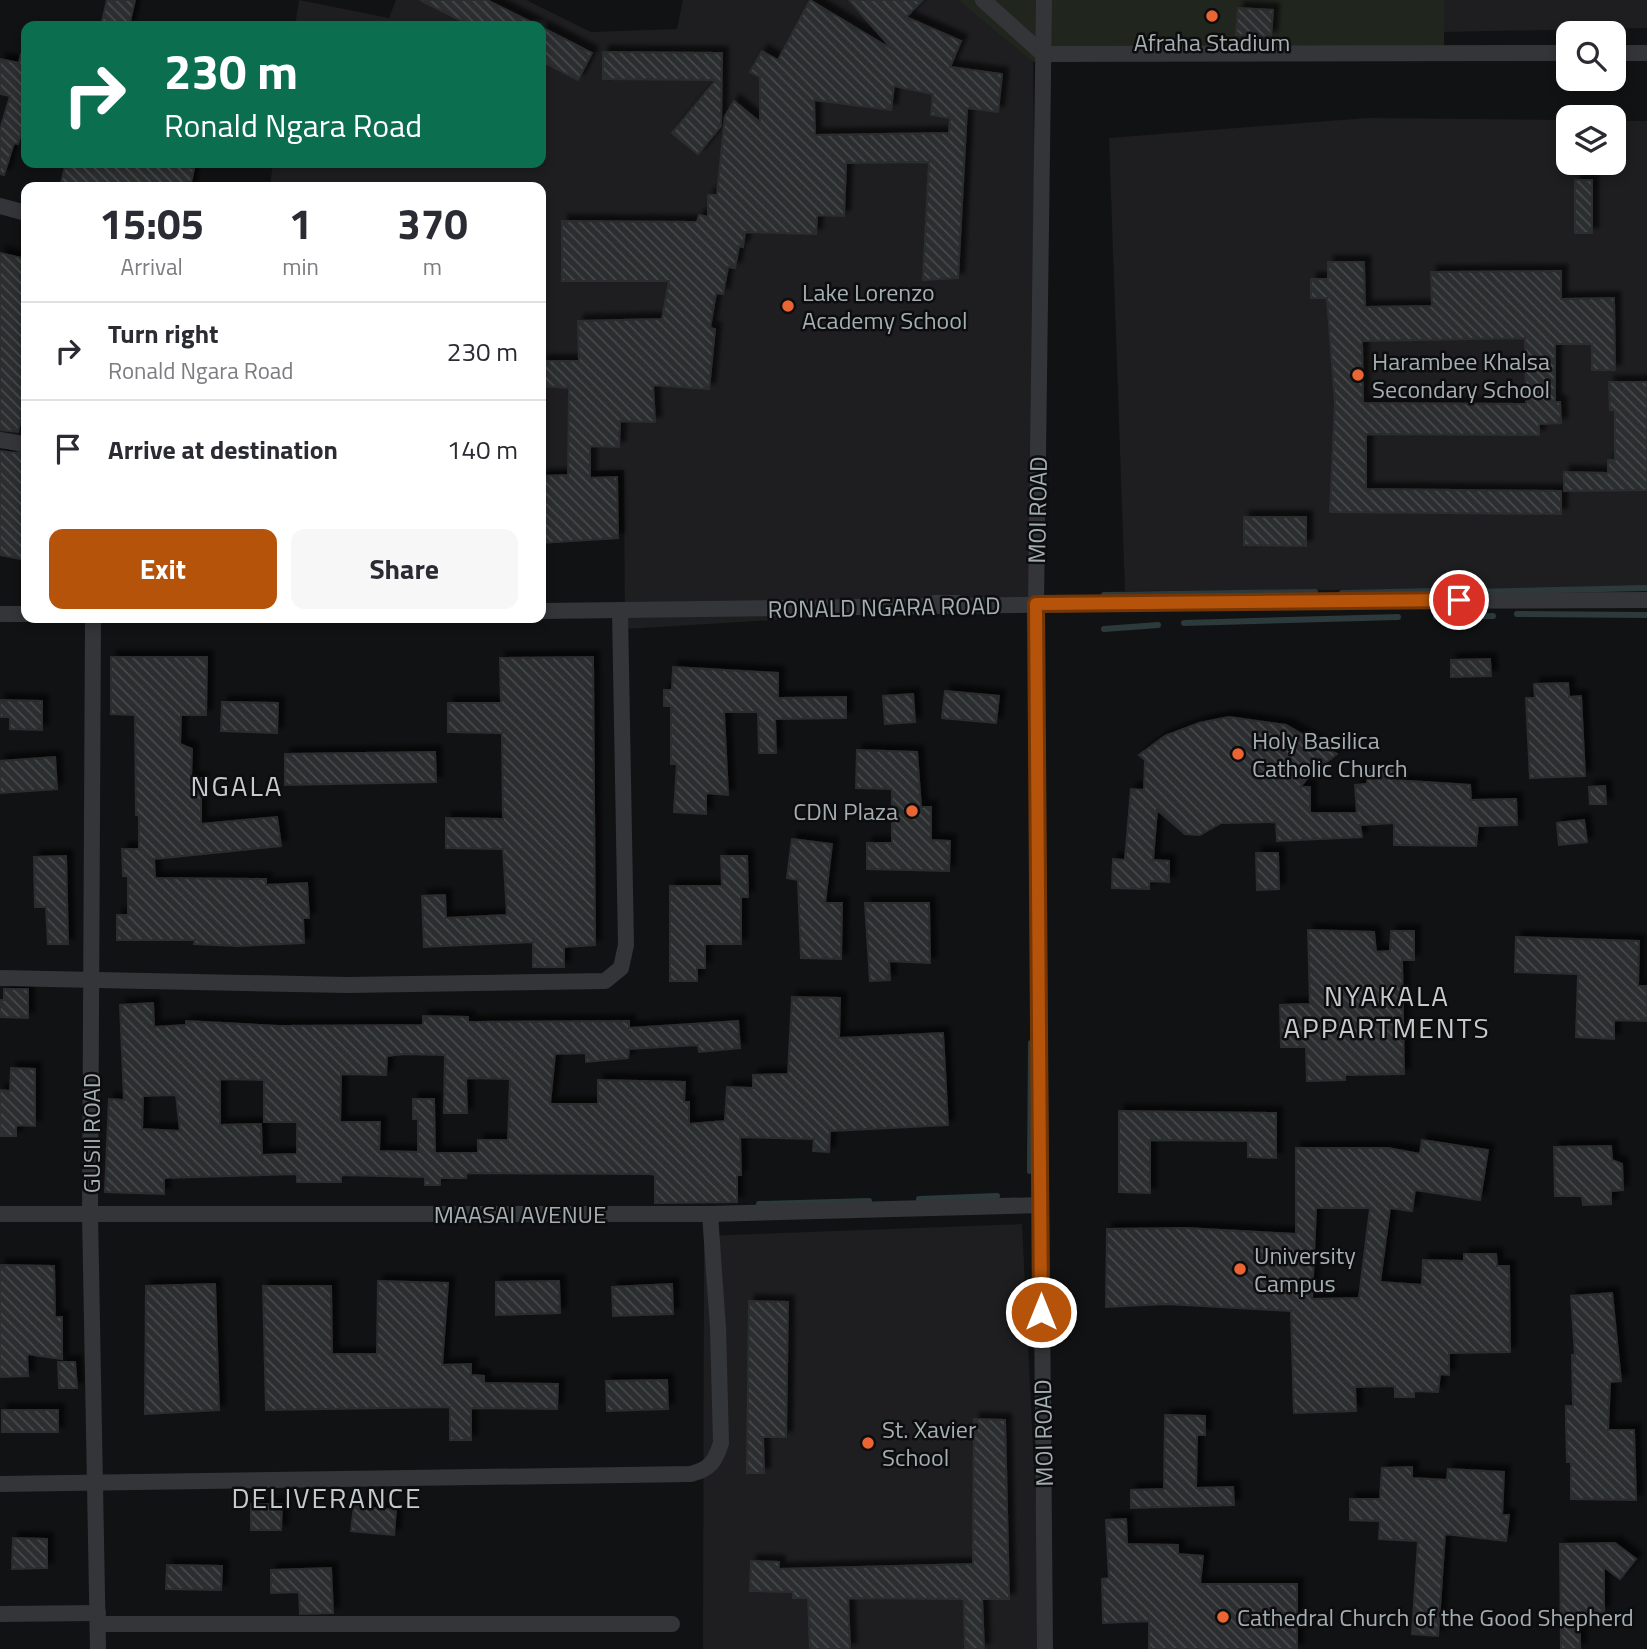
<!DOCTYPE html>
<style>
body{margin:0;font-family:"Titillium Web",sans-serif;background:#f7f7f7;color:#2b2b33;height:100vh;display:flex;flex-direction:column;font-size:26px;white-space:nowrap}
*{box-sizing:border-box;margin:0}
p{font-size:23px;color:#7c7c81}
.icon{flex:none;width:38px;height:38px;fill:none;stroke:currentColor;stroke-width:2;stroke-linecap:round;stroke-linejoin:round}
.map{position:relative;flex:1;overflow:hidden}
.sheet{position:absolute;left:21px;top:182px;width:525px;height:441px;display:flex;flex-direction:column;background:#fff;border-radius:14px;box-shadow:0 4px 10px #0003}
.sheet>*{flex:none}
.banner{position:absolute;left:21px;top:21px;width:525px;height:147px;border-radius:14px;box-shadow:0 4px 10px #0003;background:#0b6e4f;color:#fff;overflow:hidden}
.fabs{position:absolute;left:1556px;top:21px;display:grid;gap:14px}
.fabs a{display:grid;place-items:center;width:70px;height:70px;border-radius:14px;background:#fff;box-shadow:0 4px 10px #0003;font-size:35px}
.pin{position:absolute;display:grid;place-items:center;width:60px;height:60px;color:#fff;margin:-30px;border:4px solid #fff;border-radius:50%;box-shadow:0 2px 7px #0007}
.me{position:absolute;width:77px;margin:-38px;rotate:0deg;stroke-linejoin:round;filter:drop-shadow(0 0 5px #0008)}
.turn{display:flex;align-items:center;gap:24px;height:147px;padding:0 28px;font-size:32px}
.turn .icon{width:91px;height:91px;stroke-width:2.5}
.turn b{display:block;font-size:49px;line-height:60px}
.eta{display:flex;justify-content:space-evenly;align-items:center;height:119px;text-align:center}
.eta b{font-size:42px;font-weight:700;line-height:49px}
.button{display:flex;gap:14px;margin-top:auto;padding:14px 28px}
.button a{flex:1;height:80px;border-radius:14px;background:#b45309;color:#fff;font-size:28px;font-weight:700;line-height:80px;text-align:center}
.button a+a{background:#f7f7f7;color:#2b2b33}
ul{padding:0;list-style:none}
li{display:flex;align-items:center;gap:21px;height:98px;padding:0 28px;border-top:2px solid #e1e1e2}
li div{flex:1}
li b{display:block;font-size:26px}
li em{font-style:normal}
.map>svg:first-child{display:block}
.built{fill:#1e1e20}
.garden{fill:#20251e}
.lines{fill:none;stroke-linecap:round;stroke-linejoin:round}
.stream{stroke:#2c3a3b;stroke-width:6}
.building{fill:url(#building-back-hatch);stroke:#2c2d2f;stroke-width:2;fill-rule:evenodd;filter:url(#shadow)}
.minor{stroke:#333538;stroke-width:16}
.route-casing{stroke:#753606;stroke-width:18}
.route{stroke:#b45309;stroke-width:12}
.poi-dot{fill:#ea6533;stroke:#0d0d0e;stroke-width:2.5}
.labels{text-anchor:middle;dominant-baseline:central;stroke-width:5;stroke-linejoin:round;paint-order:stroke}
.poi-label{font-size:24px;fill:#a3aeb3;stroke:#0d0d0e;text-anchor:start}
.street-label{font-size:24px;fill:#a3aeb3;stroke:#0d0d0e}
.quarter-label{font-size:28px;letter-spacing:2px;fill:#c4cbcf;stroke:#0d0d0e}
</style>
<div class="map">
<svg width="1647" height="1649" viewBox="0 0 1647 1649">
<defs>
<pattern id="building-back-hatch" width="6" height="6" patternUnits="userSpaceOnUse" patternTransform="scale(1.75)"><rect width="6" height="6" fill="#2c2d2f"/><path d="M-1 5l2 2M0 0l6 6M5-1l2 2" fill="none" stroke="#47494b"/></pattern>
<filter id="shadow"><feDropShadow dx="6" dy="-6" stdDeviation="2" flood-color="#0009"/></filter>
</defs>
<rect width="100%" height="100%" fill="#111213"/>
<g class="built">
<path d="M299,0L389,18L396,0H526L591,32L677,29L683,0H958L1001,32L1033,62L1039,604L625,629L624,470L541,472V187H270L273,163H541V26H295Z"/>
<path d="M1443,0H1647V28L1443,32Z"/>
<path d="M1367,118L1568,120V163H1614V121H1647V588L1125,591L1109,138Z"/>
<path d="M1022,1224L1043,1649H703L704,1236Z"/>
</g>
<path class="garden" d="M958,0H1444V56L1033,62Z"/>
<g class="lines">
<g class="stream">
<path d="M1472,592L1647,588"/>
<path d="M1342,593L1437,591"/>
<path d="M1104,595L1315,592"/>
<path d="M934,598H964"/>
<path d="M1517,614L1647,615"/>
<path d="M1436,617L1493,616"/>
<path d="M1184,623L1398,617"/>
<path d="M1104,629L1158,625"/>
<path d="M1030,1171L1031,1043"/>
<path d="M919,1199L997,1196"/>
<path d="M759,1204L869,1201"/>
</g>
</g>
<g class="building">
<path d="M107,0H135L129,26H101Z"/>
<path d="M420,0H487L539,26H472Z"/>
<path d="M810,0L893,50L849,0H923L906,17L961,41L950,67L1002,74L998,112L967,108L958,278L923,280L929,162L846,163L844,216L817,215L816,234L745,232L743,247L739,246L735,268L728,267L723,294L716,293L710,328L715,329L709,389L653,385L655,422L620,421L619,447L590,446V478L617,477L618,538L541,543V476L568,475L569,388L541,386V361H579L578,321L662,319L669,281H562V221L697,222L699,215L708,217V195H717L725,116L734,101L760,122V77L750,72L762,51L778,60ZM894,86L933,94L931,115L950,118L949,133L815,135L814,100L891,110Z"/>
<path d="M1238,8L1273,10L1271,37L1236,35Z"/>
<path d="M541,27L592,53L578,80L541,61Z"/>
<path d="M603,52L722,53L721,126L698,154L672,133L716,80L603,79Z"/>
<path d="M21,54H26V116L18,144L14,143L4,175L0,174V130L10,96L0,94V59L19,63Z"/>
<path d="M66,163H169L194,169L190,187H60Z"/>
<rect x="1575" y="180" width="17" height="53"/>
<path d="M0,253L26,259V398L18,432L0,430Z"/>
<path d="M1328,262H1364L1365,307L1432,306L1431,272L1561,271V299L1614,298L1615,370H1592V344H1555V402H1560L1561,423L1539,424V435L1366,434V489L1561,491V514L1330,512L1335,403L1327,298H1311V279H1328ZM1525,338L1526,404L1363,403L1362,341Z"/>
<path d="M1609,382H1647V490L1564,491V472L1608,473V460H1615V410H1610Z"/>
<path d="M26,449V560L0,555V451L17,453Z"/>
<path d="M1244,517H1306V546L1244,545Z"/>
<path d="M111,657H207L206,715H181L180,744L192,749L191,778H201V824L277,817L281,846L154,859L155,878L266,879V885L307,883L309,918H303L304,943L238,946L194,944L195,940H117V915H128V876H123L122,849H139V815H136L135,715L111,714Z"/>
<path d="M593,657L595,945L564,947V967H533V942L424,947L422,896L445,895L446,918L507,915L503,849L446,848V818L503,819L502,733L448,732V703H501L500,658Z"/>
<path d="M1490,659L1491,676L1451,677V660Z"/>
<path d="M673,667L778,673V698L846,697V718L775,719L776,753H759L758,712H724L728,795L706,793V814L674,812L677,764H671V706H664V690H672Z"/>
<path d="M1568,683L1569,697L1581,696L1585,776L1530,778L1526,698H1535L1534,684Z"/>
<path d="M945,691L999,696L996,723L942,718Z"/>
<path d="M913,694L915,722L885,724L883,696Z"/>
<path d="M0,700L42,701V730L10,729V717H0Z"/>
<path d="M222,702L278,703L277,733L221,731Z"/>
<path d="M1229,717L1286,725L1337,754L1310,775L1300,787H1310V813H1357L1355,785L1367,784L1368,769L1393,770V780L1470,785L1471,800L1516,799L1517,825L1478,826L1476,846L1394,845V823L1360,825L1362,837L1277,841L1276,822L1221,823L1200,835L1185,834L1157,810L1153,860L1169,861V882L1149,881V889L1112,888L1113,859L1125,860L1131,789L1144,790L1145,760L1139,755L1165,736L1199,723Z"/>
<path d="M857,750L917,752L921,807H931V840L950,841L949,871L867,869V843H892V789L856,788Z"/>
<path d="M435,752L436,782L285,785V754Z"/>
<path d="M55,757L57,789L0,793V761Z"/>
<path d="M1605,786L1606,804H1590L1589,787Z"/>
<path d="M1584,820L1587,842L1559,845L1557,823Z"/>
<path d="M792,839L832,844L825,903H842L841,959L801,958L798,880L787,878Z"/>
<path d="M1256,853H1278L1279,889L1257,890Z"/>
<path d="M66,856L68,944H48L46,907H35L34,857Z"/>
<path d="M721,856H747L748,897H741V944H705V968H697V981H670V886H722Z"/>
<path d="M865,903H929L930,963L889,961L890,980L870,981Z"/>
<path d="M1308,930L1374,932L1376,952L1390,951L1391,931H1414V960H1402L1404,1074L1345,1075V1080L1307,1081L1306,1047H1281L1280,1005L1310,1004Z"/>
<path d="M1516,937L1639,941L1638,986H1647V1021L1614,1020V1039L1576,1037L1578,974L1515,972Z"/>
<path d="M4,989H28V1018L0,1017V1000H4Z"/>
<path d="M792,997L840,998L839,1038L943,1033L948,1125L830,1131L829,1152L813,1151L814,1139L740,1137L741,1175H737V1202L655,1203V1175L650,1174L466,1173V1178H440V1185H425V1177L341,1175V1182H297V1174L164,1178V1194L105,1192L109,1099L124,1100L120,1005L153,1003L154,1027L186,1025V1021L279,1026L423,1025V1016L468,1017V1022L629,1021V1028L738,1021L740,1048L699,1052L698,1045L629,1049L628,1058L586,1062V1053L555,1054L550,1104H598V1080L685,1082L684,1102H689V1124L725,1121L727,1087L753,1088V1075L788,1074ZM403,1054L445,1055L444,1113H467L466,1078L510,1079L508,1140H478V1153H435L434,1099H413V1119H418V1152L379,1151L380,1122H340L341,1074L386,1075L387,1056ZM220,1079L264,1080V1122H297V1154L262,1155L261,1124L220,1125ZM176,1095L180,1131L142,1129L143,1096Z"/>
<path d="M11,1068L35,1069V1126L16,1125V1136H0V1090L10,1091Z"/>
<path d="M1119,1111L1276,1113V1158L1248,1157V1141L1150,1140V1193L1119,1192Z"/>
<path d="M1422,1140L1488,1150L1480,1200L1415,1190L1412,1211L1390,1208L1380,1282L1422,1285L1423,1260L1464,1261V1254H1496L1497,1266H1509L1510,1352L1449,1353V1375L1440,1374L1438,1392L1414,1391V1397H1395V1386L1355,1387L1356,1411L1294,1413L1291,1311L1167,1304L1106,1307L1107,1229L1185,1228L1296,1234V1148H1388L1420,1154ZM1316,1208H1370L1359,1298L1312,1299Z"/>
<path d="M1611,1146L1612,1160L1622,1164L1623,1190L1611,1191V1204L1583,1205L1582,1196H1555L1554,1147Z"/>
<path d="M0,1265L54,1266L55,1317H62V1359L27,1354L28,1376L0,1377Z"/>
<path d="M378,1281L448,1283L442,1365L471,1364V1375L484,1376V1383L558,1384L557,1409L471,1408V1440H450V1407L266,1410L263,1286H331L332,1354H377Z"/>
<path d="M559,1281L560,1313L496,1315V1282Z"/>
<path d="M215,1284L219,1410L145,1414L146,1286Z"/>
<path d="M672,1284L673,1314L613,1316L612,1287Z"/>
<path d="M1612,1293L1621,1381L1610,1382L1608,1430H1634L1636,1500L1571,1499V1462H1567L1566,1423V1406H1573L1572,1355H1575L1571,1296Z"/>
<path d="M749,1301L788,1302L786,1437H763L764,1473H747Z"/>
<path d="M58,1362H75L77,1388H59Z"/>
<path d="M667,1380L668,1409L607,1411L606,1381Z"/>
<rect x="2" y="1410" width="56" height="22"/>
<path d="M1165,1415L1205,1416V1435H1197L1196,1488L1233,1487L1234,1505L1131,1508V1490L1164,1489Z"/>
<path d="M974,1419L1005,1420L1009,1599H982L984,1649H965L964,1599L848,1598L850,1649H810L808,1598H793V1592L750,1591L751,1561L779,1562V1569L973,1564Z"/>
<path d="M1412,1467V1478L1447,1480L1448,1469L1504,1472L1502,1515H1509L1506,1541L1445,1534L1438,1636L1412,1634L1418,1541L1379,1539L1380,1521L1350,1520V1499H1380L1382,1468Z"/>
<path d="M251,1504H282L281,1530H251Z"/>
<path d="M354,1506L396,1510L394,1535L351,1531Z"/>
<path d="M1126,1519L1127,1544L1178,1545V1554L1203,1556L1200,1584H1297V1649H1149V1621L1103,1623L1102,1579L1109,1578L1106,1520Z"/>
<path d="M13,1538L47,1539V1568L12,1569Z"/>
<path d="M1615,1543L1636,1559L1620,1579L1604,1567V1612H1580V1649H1561L1560,1544Z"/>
<path d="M167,1565L222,1566L221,1590L166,1589Z"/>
<path d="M331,1568L333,1613L300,1614L299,1592L271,1593V1570Z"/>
</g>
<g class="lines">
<g class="minor">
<path d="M983,0L1043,54L1568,53"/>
<path d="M1044,0L1036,604L1045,1649"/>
<path d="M1614,53H1647"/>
<path d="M0,206L26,213"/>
<path d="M0,440L18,443"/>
<path d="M541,611L1328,601L1647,600"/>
<path d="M0,614H26"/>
<path d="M93,618L90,1213L98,1649"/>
<path d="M0,978L347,985L605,981L621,968L626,945L620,612"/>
<path d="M0,1214H710L1041,1205"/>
<path d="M0,1484L691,1474C710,1469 715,1462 721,1443L718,1328L710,1214"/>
<path d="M0,1614L98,1613"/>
<path d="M99,1624H672"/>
</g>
</g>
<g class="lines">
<g class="route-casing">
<path id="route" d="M1041,1312L1036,604L1459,600"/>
</g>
<use href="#route" class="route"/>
</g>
<g class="poi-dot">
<circle cx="1212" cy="16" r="7"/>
<circle cx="788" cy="306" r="7"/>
<circle cx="1358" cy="375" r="7"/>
<circle cx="1238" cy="754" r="7"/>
<circle cx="912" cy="811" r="7"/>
<circle cx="1240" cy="1269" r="7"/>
<circle cx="868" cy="1443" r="7"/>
<circle cx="1223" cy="1617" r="7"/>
</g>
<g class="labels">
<g class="poi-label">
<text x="1212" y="42" text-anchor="middle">Afraha Stadium</text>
<text x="802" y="292">Lake Lorenzo<tspan x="802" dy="28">Academy School</tspan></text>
<text x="1372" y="361">Harambee Khalsa<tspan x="1372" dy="28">Secondary School</tspan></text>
<text x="1252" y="740">Holy Basilica<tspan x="1252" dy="28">Catholic Church</tspan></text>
<text x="898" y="811" text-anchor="end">CDN Plaza</text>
<text x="1254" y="1255">University<tspan x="1254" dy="28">Campus</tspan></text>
<text x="882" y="1429">St. Xavier<tspan x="882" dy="28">School</tspan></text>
<text x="1237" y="1617">Cathedral Church of the Good Shepherd</text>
</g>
<g class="street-label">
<text transform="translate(1037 510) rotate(-89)">MOI ROAD</text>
<text transform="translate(884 607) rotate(-1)">RONALD NGARA ROAD</text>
<text transform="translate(91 1133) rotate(-90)">GUSII ROAD</text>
<text x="520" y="1214">MAASAI AVENUE</text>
<text transform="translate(1043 1433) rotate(-91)">MOI ROAD</text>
</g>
<g class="quarter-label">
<text x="237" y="785">NGALA</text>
<text x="1387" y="995">NYAKALA<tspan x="1387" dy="32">APPARTMENTS</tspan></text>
<text x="327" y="1497">DELIVERANCE</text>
</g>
</g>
</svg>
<div class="fabs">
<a><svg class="icon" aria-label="search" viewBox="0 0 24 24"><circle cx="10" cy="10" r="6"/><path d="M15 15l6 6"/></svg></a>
<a><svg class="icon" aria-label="layers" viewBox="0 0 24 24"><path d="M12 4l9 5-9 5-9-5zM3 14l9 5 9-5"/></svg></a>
</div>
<div class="pin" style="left:1459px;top:600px;background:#d93025"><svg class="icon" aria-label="arrive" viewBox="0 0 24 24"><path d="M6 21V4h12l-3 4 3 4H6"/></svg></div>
<svg class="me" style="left:1041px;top:1312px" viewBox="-20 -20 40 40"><circle r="17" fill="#b45309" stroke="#fff" stroke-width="3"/><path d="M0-11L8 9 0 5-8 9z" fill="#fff"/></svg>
<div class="banner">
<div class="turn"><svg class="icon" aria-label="right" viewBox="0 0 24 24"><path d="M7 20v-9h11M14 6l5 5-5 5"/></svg><div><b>230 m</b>Ronald Ngara Road</div></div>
</div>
<section class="sheet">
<div class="eta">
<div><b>15:05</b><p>Arrival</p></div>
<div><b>1</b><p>min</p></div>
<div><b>370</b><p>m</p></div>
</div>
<ul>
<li><svg class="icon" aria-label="right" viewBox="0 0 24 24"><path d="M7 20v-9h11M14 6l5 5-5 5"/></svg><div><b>Turn right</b><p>Ronald Ngara Road</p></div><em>230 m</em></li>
<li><svg class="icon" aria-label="arrive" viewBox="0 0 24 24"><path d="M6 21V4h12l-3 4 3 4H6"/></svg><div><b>Arrive at destination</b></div><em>140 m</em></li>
</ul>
<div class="button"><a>Exit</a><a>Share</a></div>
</section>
</div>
